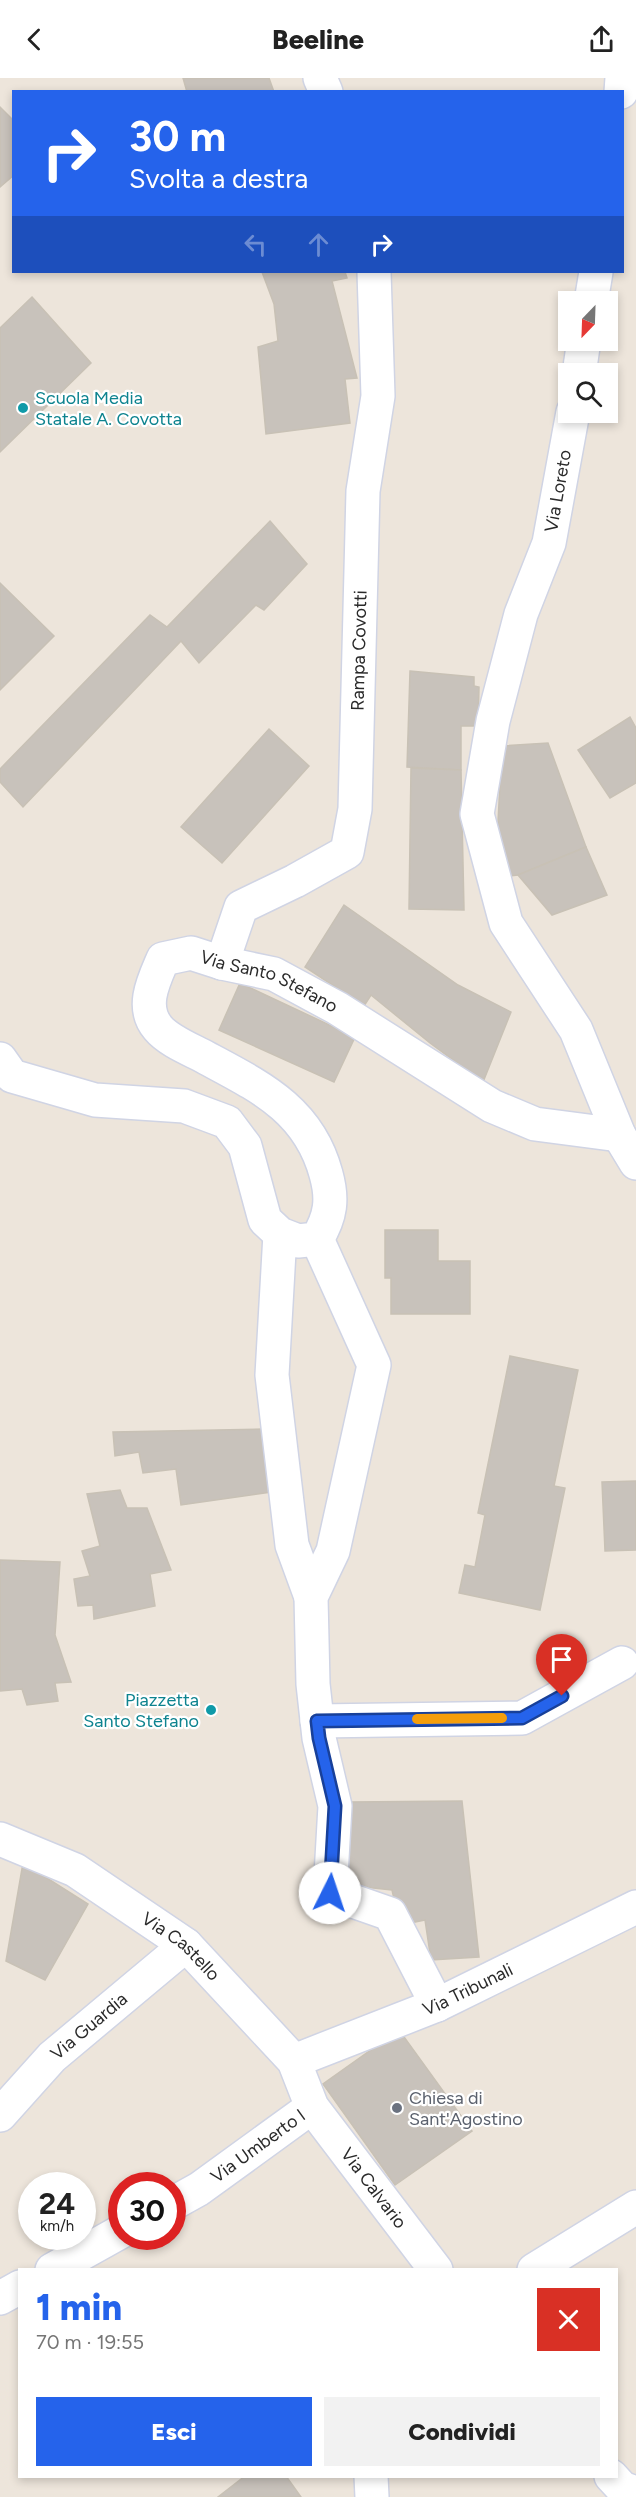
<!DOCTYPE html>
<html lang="it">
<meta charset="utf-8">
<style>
body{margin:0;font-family:Figtree,sans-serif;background:#f2f2f2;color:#222;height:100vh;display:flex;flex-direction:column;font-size:22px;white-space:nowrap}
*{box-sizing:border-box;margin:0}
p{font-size:20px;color:#767676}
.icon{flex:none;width:33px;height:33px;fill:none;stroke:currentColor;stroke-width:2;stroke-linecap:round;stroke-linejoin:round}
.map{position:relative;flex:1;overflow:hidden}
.panel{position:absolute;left:18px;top:2190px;width:600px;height:210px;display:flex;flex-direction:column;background:#fff;border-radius:0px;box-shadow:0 3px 9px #0003}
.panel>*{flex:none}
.hud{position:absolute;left:12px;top:12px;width:612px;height:183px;border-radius:0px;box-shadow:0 3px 9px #0003;background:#2563eb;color:#fff;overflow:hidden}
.needle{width:39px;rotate:203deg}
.fabs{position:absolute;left:558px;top:213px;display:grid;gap:12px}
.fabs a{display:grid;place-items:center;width:60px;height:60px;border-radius:0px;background:#fff;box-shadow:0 3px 9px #0003;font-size:30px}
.speed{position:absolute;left:18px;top:2094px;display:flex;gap:12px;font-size:30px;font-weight:700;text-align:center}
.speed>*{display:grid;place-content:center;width:78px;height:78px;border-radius:50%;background:#fff;box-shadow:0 3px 9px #0003;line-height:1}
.speed small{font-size:15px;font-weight:400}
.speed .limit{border:9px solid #d22;background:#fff;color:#111}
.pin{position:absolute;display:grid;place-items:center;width:51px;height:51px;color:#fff;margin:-62px -26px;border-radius:50% 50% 50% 0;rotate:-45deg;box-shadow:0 0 6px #0007}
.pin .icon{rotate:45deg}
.me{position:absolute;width:66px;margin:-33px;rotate:4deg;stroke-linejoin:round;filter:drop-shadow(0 0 4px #0008)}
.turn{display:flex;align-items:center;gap:21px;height:126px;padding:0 18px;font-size:27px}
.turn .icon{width:78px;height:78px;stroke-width:2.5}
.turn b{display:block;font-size:42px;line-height:51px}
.lanes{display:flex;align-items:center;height:57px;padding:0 18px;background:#0003;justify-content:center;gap:30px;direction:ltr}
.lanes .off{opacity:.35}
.round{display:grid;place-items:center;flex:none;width:63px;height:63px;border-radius:0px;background:#f2f2f2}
.overview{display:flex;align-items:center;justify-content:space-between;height:102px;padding:0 18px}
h1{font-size:36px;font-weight:800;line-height:45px;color:#2563eb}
.cta{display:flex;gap:12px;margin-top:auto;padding:12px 18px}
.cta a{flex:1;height:69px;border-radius:0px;background:#2563eb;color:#fff;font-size:24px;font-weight:800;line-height:69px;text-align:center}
.cta a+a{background:#f2f2f2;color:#222}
header{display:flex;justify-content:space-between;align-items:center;height:78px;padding:0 18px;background:#fff;font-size:27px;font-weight:800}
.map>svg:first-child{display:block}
.building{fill:#c8c2bb;stroke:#c8c1b5;stroke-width:1.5}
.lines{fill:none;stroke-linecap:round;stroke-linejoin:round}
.minor-casing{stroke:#d0d4e4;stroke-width:36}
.minor{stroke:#fff;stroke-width:33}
.route-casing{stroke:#184099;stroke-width:15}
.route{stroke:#2563eb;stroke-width:10}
.slow{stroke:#f59e0b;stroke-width:10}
.culture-dot{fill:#0f9aa8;stroke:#fff;stroke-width:2}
.worship-dot{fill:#6b7280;stroke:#fff;stroke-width:2}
.labels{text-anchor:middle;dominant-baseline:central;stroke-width:4.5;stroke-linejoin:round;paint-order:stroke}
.culture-label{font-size:18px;fill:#0d838f;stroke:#fff;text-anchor:start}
.street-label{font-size:18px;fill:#2a2a2a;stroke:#fff}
.worship-label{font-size:18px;fill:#5b616d;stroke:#fff;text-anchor:start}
</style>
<header><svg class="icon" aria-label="back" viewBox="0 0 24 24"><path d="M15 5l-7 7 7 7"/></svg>Beeline<svg class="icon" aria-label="share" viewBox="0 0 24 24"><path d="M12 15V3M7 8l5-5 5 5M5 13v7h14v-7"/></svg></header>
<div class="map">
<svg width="636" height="2419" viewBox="0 0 636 2419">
<rect width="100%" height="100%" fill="#ede5db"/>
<g class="building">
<path d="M183,0H269L274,14H187Z"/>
<path d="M0,29L14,43V97L0,109Z"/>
<path d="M262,194H345L347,200L332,203L357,300L345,301L350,345L266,356L258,269L278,263L274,226Z"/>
<path d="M32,219L91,285L0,374V250Z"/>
<path d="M270,443L307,486L264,532L256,527L199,585L181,563L23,729L0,704V691L150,537L167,549Z"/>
<path d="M0,505L54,558L0,612Z"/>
<path d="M410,593L474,599V608L479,609L478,648H461V692L407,689Z"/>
<path d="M630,639L636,650V705L610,720L578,672Z"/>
<path d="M269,651L309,688L222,785L181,749Z"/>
<path d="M548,665L586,769L518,797L510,798L497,763L502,668Z"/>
<path d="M411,690L461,692L464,832L409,831Z"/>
<path d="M586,769L607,817L552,837L518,797Z"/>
<path d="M344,827L458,907L511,934L483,1004L430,965L371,917L364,928L305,889Z"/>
<path d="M240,905L355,959L334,1004L219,952Z"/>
<path d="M385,1152H438V1183H470V1236H391V1200H385Z"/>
<path d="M510,1278L578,1292L554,1408L565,1410L540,1532L459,1515L465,1487L475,1489L485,1437L478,1435Z"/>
<path d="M264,1351L271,1414L181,1427L176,1391L143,1395L139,1374L115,1378L113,1354Z"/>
<path d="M636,1403V1472L605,1473L602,1404Z"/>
<path d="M120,1412L127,1430H147L171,1492L150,1496L155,1528L94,1541L93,1527L78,1528L74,1501L90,1498L82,1473L100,1468L87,1416Z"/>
<path d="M0,1482L60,1484L55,1557L71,1604L55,1605L58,1623L27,1627L22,1611L0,1613Z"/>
<path d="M462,1723L479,1879L431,1882L425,1842L400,1847L392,1812L346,1807L349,1724Z"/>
<path d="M23,1785L88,1826L45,1902L6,1883Z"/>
<path d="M399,1952L472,2053L395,2107L323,2006Z"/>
<path d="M245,2398H286L301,2419H218Z"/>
</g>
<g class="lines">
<g class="minor-casing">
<g id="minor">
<path d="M320,0L326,14"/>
<path d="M621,14L622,0"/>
<path d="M591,224L596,194"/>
<path d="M579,296L584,262"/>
<path d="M573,334L549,465L521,536L493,643L477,736L506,845L576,952L619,1057L636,1085"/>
<path id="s1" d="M222,885L241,829L295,803L347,774L355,731L363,413L378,318L374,194"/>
<path id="s2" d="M0,981L12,998L95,1022L184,1028L227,1044L245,1068L265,1142L280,1156L298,1163L317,1161C331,1138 333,1121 326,1096C308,1029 256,1007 201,977C187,970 168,962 158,950C140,929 154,902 163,881L191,875L222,885L274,896L337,930L492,1028L535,1046L619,1057"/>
<path d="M280,1156L272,1297L292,1467L311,1519"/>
<path d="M317,1161L374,1287L333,1473L311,1519L313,1606L319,1660L335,1728L330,1815L390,1836L437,1927"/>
<path d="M317,1643L522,1640L622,1585"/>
<path id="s3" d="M0,1761L75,1792L186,1867L294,1983L312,2029L436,2192"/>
<path id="s4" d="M294,1983L437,1927L636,1829"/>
<path id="s5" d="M0,2037L52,1979L186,1867"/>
<path id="s6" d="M172,2126L199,2111L312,2029"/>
<path d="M52,2192L122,2153"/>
<path d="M534,2192L636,2129"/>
<path d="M0,2220L20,2209"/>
<path d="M371,2398L372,2419"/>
<path d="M611,2398L622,2410L636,2415"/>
</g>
</g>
<use href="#minor" class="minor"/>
</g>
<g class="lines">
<g class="route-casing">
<path id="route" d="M330,1815L335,1728L319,1660L317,1643L522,1640L562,1618"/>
</g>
<use href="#route" class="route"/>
<path class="slow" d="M417,1641L502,1640"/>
</g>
<g class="culture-dot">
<circle cx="23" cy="330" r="6"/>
<circle cx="211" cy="1632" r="6"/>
</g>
<circle class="worship-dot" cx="397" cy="2030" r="6"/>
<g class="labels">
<g class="culture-label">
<text x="35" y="320">Scuola Media<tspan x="35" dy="21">Statale A. Covotta</tspan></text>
<text x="199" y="1622" text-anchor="end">Piazzetta<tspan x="199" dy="21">Santo Stefano</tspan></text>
</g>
<g class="street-label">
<text transform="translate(558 413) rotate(-80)">Via Loreto</text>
<text stroke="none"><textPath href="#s1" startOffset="381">Rampa Covotti</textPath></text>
<text stroke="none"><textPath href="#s2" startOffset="891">Via Santo Stefano</textPath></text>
<text stroke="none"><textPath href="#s3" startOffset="212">Via Castello</textPath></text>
<text stroke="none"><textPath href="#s4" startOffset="188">Via Tribunali</textPath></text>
<text stroke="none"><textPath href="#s5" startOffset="126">Via Guardia</textPath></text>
<text stroke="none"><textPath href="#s6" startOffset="104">Via Umberto I</textPath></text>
<text stroke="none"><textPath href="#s3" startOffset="525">Via Calvario</textPath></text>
</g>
<g class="worship-label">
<text x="409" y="2020">Chiesa di<tspan x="409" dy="21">Sant'Agostino</tspan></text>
</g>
</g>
</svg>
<div class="fabs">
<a><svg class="needle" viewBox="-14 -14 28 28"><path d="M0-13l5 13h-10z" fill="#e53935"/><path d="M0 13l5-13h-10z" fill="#767676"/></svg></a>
<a><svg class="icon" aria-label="search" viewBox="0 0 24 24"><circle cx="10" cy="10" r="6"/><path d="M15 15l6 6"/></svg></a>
</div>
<div class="speed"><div>24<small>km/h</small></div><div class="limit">30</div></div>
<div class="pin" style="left:562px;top:1618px;background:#d93025"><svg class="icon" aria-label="arrive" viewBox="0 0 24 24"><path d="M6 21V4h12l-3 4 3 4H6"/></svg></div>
<svg class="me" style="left:330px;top:1815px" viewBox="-20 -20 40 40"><circle r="19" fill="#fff"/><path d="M0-13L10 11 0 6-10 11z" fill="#2563eb"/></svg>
<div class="hud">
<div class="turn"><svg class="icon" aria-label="right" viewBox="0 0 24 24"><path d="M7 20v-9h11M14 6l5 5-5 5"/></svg><div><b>30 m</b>Svolta a destra</div></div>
<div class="lanes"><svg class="icon off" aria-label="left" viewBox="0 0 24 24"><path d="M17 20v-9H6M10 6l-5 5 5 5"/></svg><svg class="icon off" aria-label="ahead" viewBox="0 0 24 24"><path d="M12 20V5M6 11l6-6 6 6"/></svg><svg class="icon" aria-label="right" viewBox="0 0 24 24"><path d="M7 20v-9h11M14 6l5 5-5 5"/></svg></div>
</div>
<section class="panel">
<div class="overview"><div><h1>1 min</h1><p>70 m · 19:55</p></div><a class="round" style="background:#d93025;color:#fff"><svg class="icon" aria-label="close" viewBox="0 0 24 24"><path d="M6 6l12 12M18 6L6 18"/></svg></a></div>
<div class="cta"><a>Esci</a><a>Condividi</a></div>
</section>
</div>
